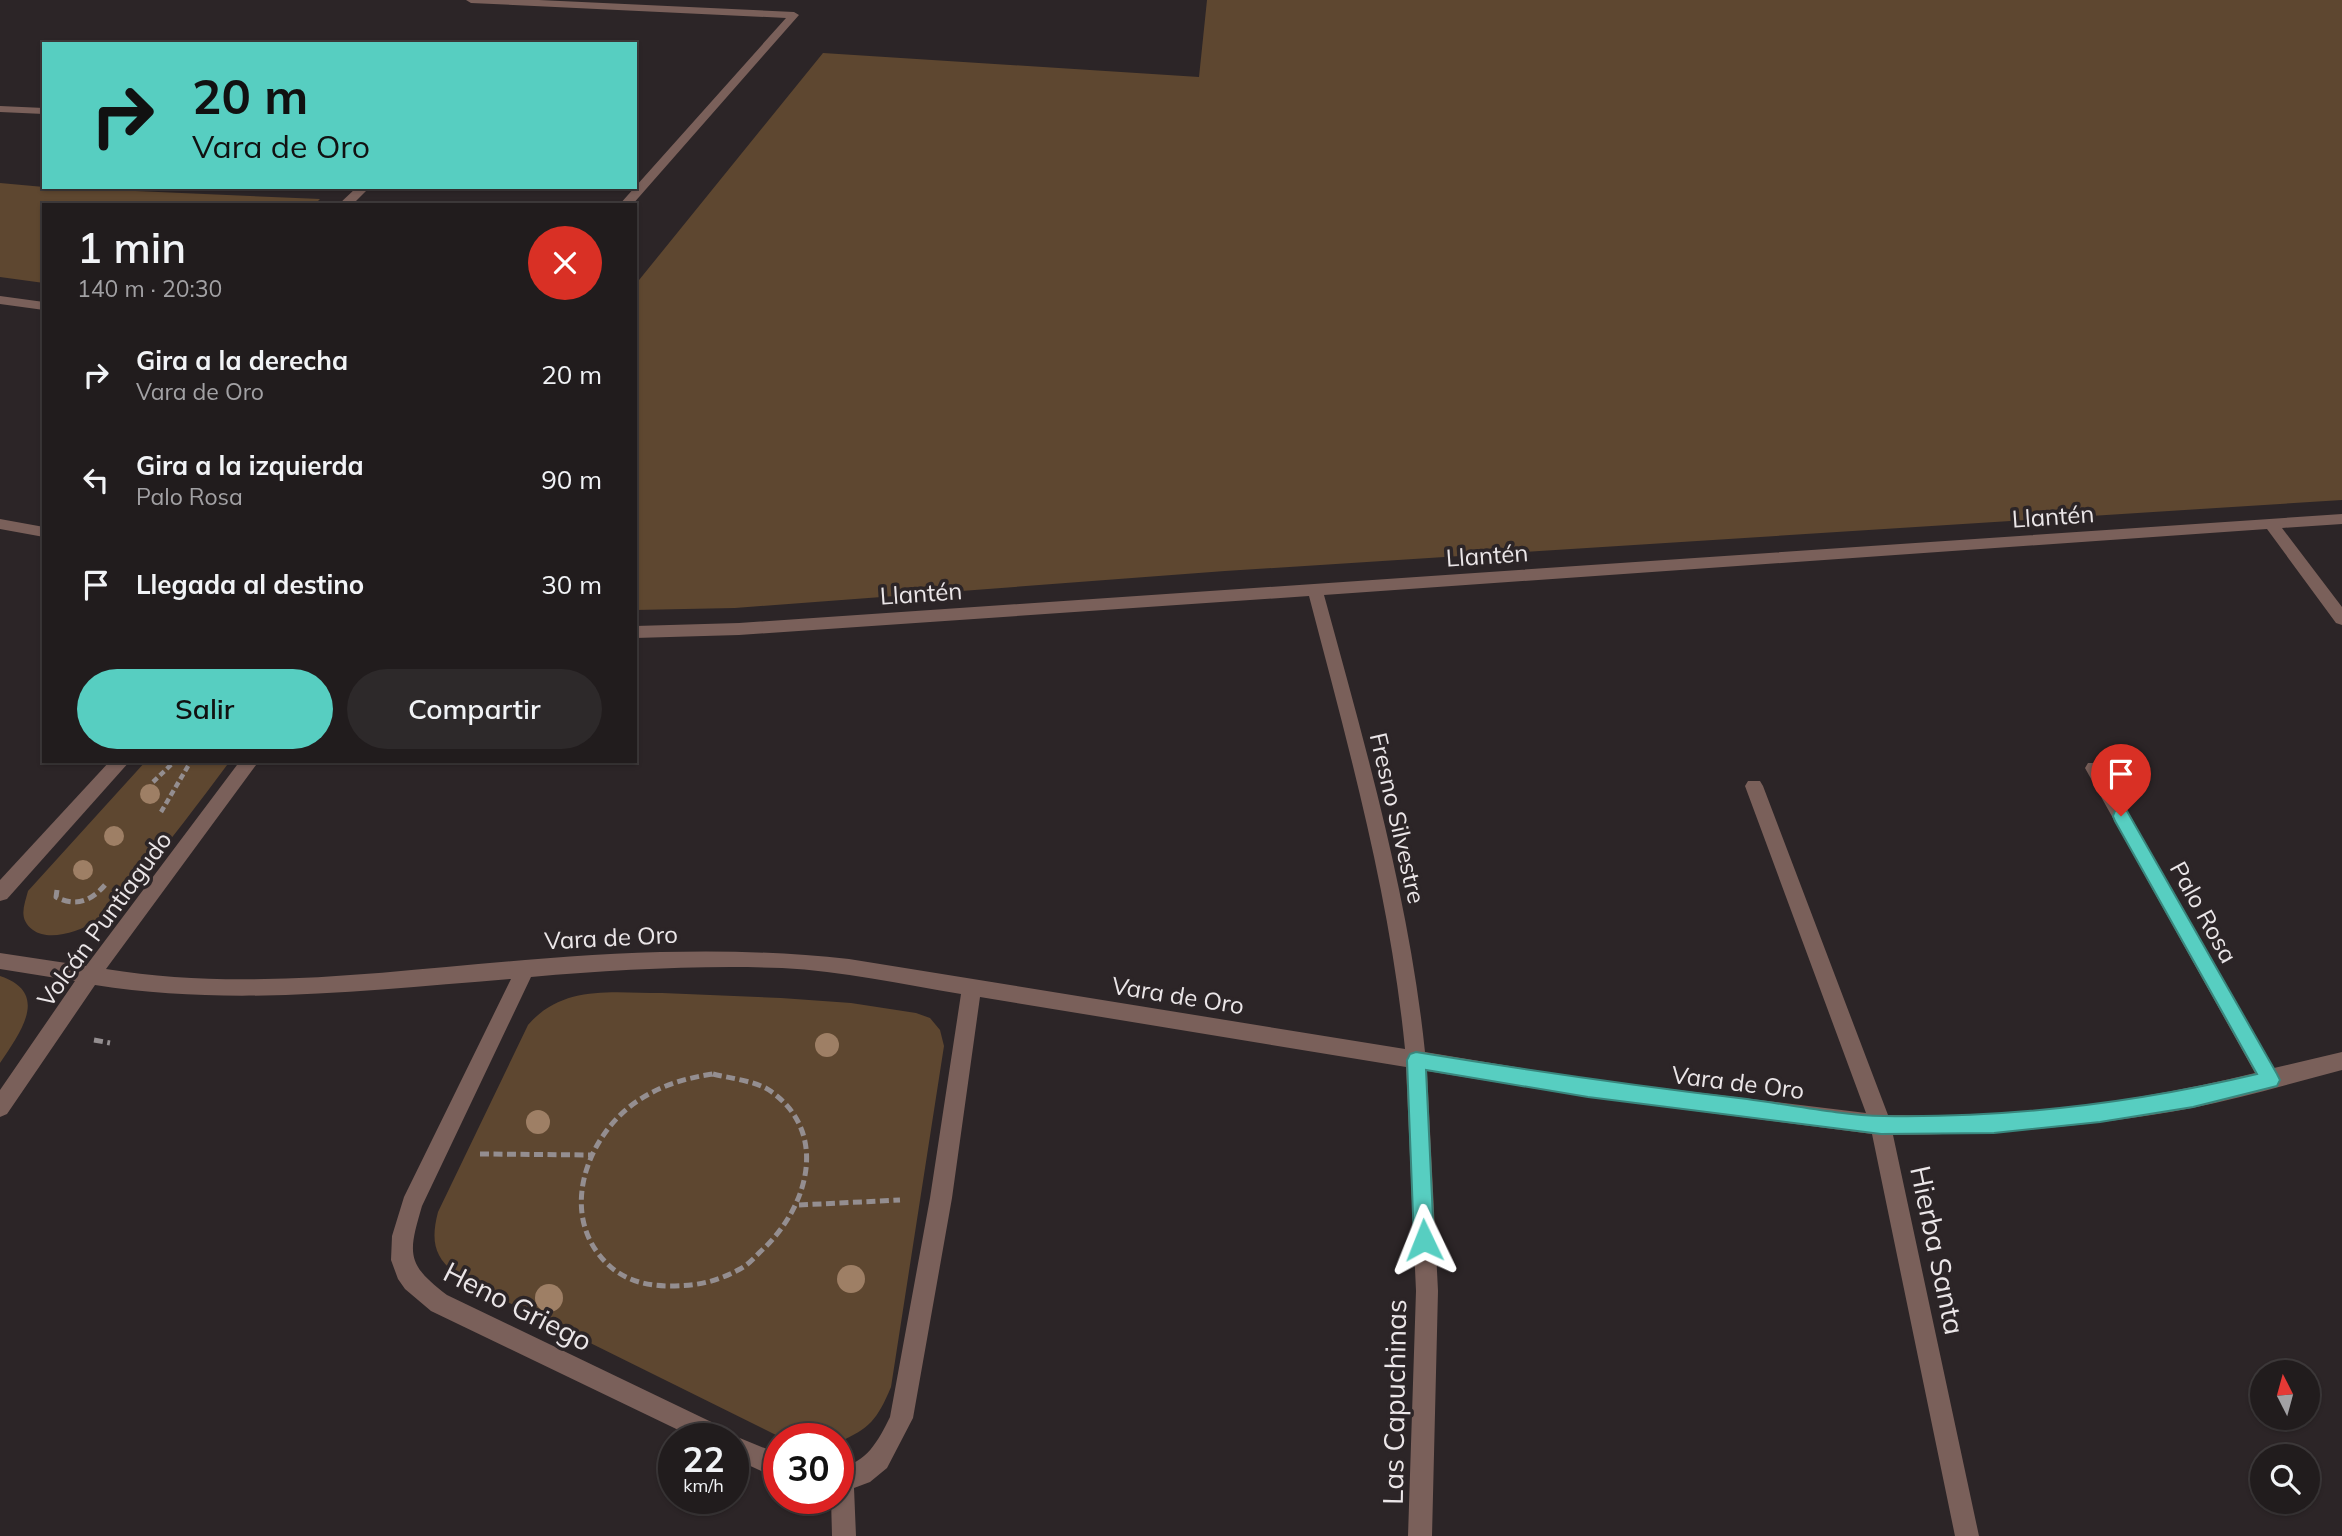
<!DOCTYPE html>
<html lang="es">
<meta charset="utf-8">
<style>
body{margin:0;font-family:Mulish,sans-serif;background:#2d292a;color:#f1f3f6;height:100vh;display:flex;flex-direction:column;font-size:26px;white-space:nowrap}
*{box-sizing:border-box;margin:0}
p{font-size:23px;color:#a2a1a4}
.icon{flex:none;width:38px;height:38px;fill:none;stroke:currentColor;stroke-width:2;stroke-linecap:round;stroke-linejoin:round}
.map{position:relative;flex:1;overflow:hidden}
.panel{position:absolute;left:42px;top:203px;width:595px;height:560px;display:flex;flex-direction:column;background:#211c1d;border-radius:0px;box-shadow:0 2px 5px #0004,0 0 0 2px #3e3a3b}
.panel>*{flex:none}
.hud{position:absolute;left:42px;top:42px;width:595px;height:147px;border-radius:0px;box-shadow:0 2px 5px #0004,0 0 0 2px #3e3a3b;background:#57cec1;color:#111;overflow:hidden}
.needle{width:46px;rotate:354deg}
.fabs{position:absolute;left:2250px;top:1360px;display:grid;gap:14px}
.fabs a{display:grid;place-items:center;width:70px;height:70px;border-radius:50%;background:#211c1d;box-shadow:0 2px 5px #0004,0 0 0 2px #3e3a3b;font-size:35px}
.speed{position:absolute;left:658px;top:1423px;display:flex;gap:14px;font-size:35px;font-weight:700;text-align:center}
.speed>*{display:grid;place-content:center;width:91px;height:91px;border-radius:50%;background:#211c1d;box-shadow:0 2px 5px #0004,0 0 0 2px #3e3a3b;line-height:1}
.speed small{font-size:18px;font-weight:400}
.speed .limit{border:10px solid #d22;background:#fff;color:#111}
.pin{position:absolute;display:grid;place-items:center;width:60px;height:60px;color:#fff;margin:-72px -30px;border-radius:50% 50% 50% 0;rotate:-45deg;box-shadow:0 0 7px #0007}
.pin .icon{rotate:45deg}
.me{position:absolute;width:77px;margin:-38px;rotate:358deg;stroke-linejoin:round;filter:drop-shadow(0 0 5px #0008)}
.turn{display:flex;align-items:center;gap:24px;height:147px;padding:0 35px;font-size:32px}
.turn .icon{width:91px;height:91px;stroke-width:2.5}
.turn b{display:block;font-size:49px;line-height:60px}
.round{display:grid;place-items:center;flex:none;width:74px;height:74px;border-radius:37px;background:#2d292a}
.summary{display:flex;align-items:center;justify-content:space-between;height:119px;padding:0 35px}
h1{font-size:42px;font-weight:600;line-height:52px}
.cta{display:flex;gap:14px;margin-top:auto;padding:14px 35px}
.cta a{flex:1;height:80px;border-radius:42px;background:#57cec1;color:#111;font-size:28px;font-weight:600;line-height:80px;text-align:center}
.cta a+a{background:#2d292a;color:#f1f3f6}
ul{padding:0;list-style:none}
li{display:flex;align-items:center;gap:21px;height:105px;padding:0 35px}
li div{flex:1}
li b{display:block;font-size:26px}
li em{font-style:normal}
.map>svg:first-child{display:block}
.green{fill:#5e4730}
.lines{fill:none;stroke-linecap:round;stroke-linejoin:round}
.path-far1{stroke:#948e90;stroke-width:4.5;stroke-dasharray:6 3.5;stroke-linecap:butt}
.path{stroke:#948e90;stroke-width:5;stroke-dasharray:9 4.5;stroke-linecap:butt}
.minor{fill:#7a605a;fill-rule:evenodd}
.tree{fill:#9e7f65}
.route{fill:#57cec1;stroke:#39867d;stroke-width:2}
.labels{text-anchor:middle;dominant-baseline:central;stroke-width:7;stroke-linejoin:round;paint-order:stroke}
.street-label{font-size:24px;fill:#ebe6e8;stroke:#2c2527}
.near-street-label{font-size:28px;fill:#ebe6e8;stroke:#2c2527}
</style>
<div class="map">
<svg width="2342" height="1536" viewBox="0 0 2342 1536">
<rect width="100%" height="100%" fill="#2c2527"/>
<g class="green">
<path d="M1207,0H2342V500L1225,571L735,608L635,610V285L823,53L1199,77Z"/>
<path d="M0,183L44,187L320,199L314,205H44V283L0,277Z"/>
<path d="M146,761H230C200,801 170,842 137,880C124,895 111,911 94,922C80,931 49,942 33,930C18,919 24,906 28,891Z"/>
<path d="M0,976C51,993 20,1033 0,1063Z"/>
<path d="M662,993L781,998L851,1003L916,1013L930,1018L940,1030L944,1046L891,1387C877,1420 870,1428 839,1442L838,1438H782L465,1281C437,1261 429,1247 438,1212L528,1025C563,984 613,993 662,993Z"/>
</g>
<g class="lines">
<g class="path-far1">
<path d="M153,782L175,761"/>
<path d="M161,812L191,761"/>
</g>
<g class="path">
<path d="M57,890L56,897C76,907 91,901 105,885"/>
<path d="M94,1040L110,1043"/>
<path d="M713,1074C729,1078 755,1081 769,1090C831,1132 808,1209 760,1252C754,1258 748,1265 740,1269C716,1282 697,1286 670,1286C640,1286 615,1277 597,1252C561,1202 592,1130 639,1100C662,1085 686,1078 713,1074Z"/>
<path d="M480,1154L591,1155"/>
<path d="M799,1205L900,1200"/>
</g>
<g class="minor">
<path d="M466,0H539L794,12L799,15L632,205H619L786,18L471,3Z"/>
<path d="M0,106L44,108V114L0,112Z"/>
<path d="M357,187H370L352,205H338Z"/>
<path d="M0,296L44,302V310L0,304Z"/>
<path d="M2342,514V524L2282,528L2342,607V625L2336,623L2267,529L1324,595C1365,745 1409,897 1425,1052L1588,1079L1866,1113L1745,786L1748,781H1760L1763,786L1888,1115C1923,1115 1960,1117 1995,1114C2083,1108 2170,1094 2255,1073L2085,768L2088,763H2100L2274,1068L2342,1052V1070C2292,1083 2243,1098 2192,1108C2091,1127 1995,1134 1893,1135L1979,1536H1955L1872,1134L1588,1097L1427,1071L1438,1291L1432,1536H1408L1416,1291L1406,1067L980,997L952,1198L913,1418L887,1468L870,1482L854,1488L856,1536H832L831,1498H838V1468C867,1463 878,1441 890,1417L930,1198L961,994C902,984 842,971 782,968C698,965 614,970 531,977L422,1206C408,1254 406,1264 447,1295L728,1430L730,1434L779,1454V1479L733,1458V1438H695L431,1311L405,1289L398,1279L391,1260L392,1236L404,1197L511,979C372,990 233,1007 95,985L7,1114L0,1117V1090L75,981L0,969V953L86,966L240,761H259L106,969C245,992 386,971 525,960C632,951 742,947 849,959L1405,1049C1390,895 1348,745 1309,596L739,635L635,638V626L739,623Z"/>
<path d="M0,519L44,527V537L0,529Z"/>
<path d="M110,761H130L7,899L0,901V880Z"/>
</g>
</g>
<g class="tree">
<circle cx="150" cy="794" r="10"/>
<circle cx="114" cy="836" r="10"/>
<circle cx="83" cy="870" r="10"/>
<circle cx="827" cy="1045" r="12"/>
<circle cx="538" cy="1122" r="12"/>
<circle cx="851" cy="1279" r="14"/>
<circle cx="549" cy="1298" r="14"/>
</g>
<path class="route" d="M2121,809L2127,811L2277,1074L2280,1080L2277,1086L2193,1107L2100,1122L1994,1133L1881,1134L1588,1097L1426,1070L1434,1240L1431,1247L1424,1250L1417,1247L1414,1240L1407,1060L1410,1054L1416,1052C1526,1070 1636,1086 1747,1099C1792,1105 1839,1115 1884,1116C2010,1118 2135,1103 2257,1074L2115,821L2113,816L2115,811Z"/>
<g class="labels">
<g class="street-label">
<text transform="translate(2053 516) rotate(-4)">Llantén</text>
<text transform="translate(1487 555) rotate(-4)">Llantén</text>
<text transform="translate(921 593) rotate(-4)">Llantén</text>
<text transform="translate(1398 818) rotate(77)">Fresno Silvestre</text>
<text transform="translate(2204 912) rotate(61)">Palo Rosa</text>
<text transform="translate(104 919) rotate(-54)">Volcán Puntiagudo</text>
<text transform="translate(611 937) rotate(-3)">Vara de Oro</text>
<text transform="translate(1178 995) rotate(9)">Vara de Oro</text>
<text transform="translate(1738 1082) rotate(7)">Vara de Oro</text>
</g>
<g class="near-street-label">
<text transform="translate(1938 1250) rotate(78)">Hierba Santa</text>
<text transform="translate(518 1306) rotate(27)">Heno Griego</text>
<text transform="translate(1394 1402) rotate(-89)">Las Capuchinas</text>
</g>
</g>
</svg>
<div class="fabs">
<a><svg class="needle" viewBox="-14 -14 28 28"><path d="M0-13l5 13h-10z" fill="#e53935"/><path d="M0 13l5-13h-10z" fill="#a2a1a4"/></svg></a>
<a><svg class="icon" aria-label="search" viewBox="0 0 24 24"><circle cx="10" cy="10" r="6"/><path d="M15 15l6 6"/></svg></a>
</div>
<div class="speed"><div>22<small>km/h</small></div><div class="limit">30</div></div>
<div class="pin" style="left:2121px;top:816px;background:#d93025"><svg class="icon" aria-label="arrive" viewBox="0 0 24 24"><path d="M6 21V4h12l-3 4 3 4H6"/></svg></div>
<svg class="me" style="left:1424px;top:1240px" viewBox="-20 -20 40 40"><path d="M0-17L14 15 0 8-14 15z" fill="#57cec1" stroke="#fff" stroke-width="4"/></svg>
<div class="hud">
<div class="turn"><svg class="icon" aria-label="right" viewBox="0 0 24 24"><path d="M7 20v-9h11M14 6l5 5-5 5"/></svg><div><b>20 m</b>Vara de Oro</div></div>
</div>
<section class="panel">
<div class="summary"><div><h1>1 min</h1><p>140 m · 20:30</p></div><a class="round" style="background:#d93025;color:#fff"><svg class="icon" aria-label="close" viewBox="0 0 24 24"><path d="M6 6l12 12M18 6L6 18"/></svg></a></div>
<ul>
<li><svg class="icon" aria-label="right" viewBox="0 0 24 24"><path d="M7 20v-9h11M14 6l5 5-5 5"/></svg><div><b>Gira a la derecha</b><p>Vara de Oro</p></div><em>20 m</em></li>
<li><svg class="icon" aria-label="left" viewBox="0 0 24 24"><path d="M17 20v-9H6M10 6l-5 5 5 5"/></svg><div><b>Gira a la izquierda</b><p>Palo Rosa</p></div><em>90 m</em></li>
<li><svg class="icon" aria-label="arrive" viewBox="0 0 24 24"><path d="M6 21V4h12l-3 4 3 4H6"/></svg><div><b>Llegada al destino</b></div><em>30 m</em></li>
</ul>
<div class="cta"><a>Salir</a><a>Compartir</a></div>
</section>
</div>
